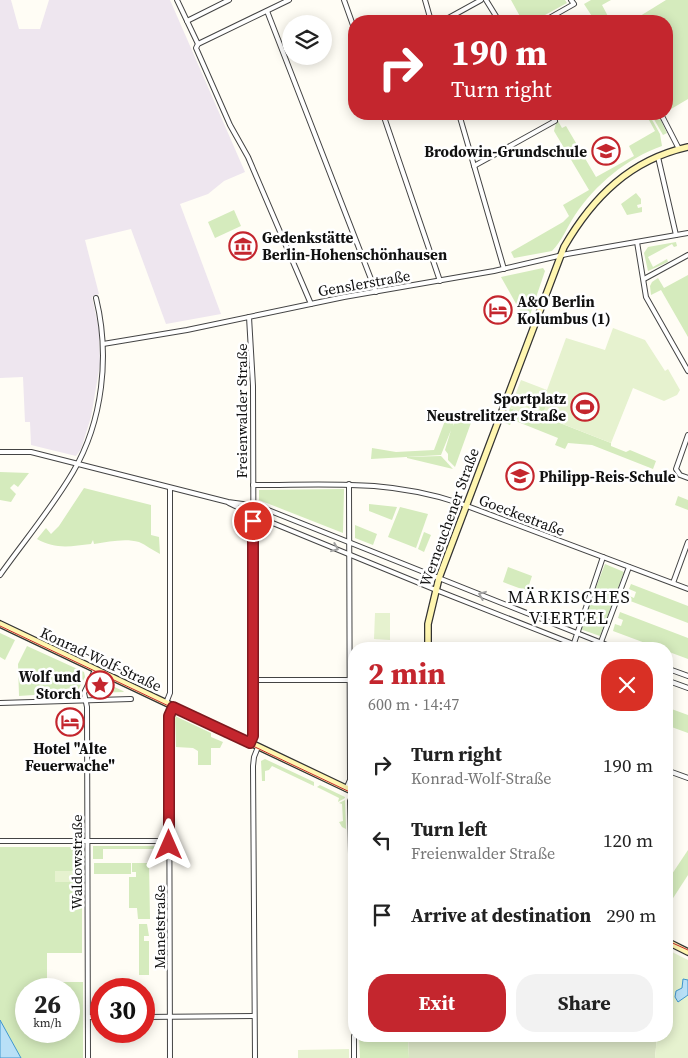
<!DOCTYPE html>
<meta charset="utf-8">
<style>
body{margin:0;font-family:"Source Serif 4",serif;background:#f2f2f2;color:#222;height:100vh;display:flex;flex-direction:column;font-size:19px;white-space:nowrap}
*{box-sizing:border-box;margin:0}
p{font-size:16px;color:#767676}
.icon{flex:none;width:28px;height:28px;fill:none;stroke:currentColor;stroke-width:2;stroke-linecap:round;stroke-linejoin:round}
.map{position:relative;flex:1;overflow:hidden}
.drawer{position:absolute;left:348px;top:642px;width:325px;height:400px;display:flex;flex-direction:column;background:#fff;border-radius:20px;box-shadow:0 2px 12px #0003}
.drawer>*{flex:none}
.hud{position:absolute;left:348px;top:15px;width:325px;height:105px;border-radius:20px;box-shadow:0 2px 12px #0003;background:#c4262e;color:#fff;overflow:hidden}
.buttons{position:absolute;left:282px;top:15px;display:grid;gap:10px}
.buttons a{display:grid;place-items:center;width:50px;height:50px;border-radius:50%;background:#fff;box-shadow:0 2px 12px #0003;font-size:25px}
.speed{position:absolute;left:15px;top:978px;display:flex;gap:10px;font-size:25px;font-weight:700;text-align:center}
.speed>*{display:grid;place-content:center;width:65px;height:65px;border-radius:50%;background:#fff;box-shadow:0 2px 12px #0003;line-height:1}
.speed small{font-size:12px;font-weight:400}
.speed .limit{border:8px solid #d22;background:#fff;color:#111}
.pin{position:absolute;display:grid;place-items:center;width:42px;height:42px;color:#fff;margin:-21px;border:2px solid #fff;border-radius:50%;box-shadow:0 1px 5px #0007}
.me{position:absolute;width:55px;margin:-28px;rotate:0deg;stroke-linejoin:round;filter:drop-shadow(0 0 4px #0008)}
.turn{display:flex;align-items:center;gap:18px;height:105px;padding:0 20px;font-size:22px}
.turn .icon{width:65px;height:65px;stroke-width:2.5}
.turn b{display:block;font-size:35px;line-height:42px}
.round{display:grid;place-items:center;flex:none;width:52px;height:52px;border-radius:20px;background:#f2f2f2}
.summary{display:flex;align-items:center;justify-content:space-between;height:85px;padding:0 20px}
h1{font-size:30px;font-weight:700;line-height:38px;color:#c4262e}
.cta{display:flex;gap:10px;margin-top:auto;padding:10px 20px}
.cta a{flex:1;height:58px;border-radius:20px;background:#c4262e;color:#fff;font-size:20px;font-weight:700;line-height:58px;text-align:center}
.cta a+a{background:#f2f2f2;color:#222}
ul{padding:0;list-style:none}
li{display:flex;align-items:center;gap:15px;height:75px;padding:0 20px}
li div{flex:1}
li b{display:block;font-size:19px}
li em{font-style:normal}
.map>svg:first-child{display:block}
.industrial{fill:#eee6ef}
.green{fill:#d5ebbd;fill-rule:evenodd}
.cemetery{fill:#d9e3c4}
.pitch{fill:#e6f2cf}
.water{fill:#b9e0f7;stroke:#3f96cf}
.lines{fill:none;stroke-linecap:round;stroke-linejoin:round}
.street-casing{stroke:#444;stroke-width:6}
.secondary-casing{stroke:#333;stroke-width:8}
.street{stroke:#fff;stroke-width:4}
.secondary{stroke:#fff6b0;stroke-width:5.5}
.tram{stroke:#c4262e;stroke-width:1}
.oneway{stroke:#a0a0a0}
.route-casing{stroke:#7f191e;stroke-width:12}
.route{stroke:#c4262e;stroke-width:9}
.labels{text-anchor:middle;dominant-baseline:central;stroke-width:5;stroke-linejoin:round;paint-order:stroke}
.poi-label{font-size:15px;font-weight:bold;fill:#111;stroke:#fff;text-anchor:end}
.street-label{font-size:15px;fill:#111;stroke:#fff}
.quarter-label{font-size:18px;letter-spacing:1px;fill:#111;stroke:#fff}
</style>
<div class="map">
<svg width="688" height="1058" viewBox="0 0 688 1058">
<rect width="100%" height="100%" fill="#fffdf5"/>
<path class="industrial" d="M0,0H11L19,29H40L49,0H170L245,172L224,181L208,194L180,204L221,314L166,324L131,229L85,240L99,294L92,297L99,329L100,364L91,417L81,449L76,456L31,445L30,422H25L23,377L0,378Z"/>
<g class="green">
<path d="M511,0H565L567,3L534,21H520L522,20Z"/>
<path d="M591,0H611L602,5L610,20L595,21L584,4Z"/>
<path d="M666,0H688V99L666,112V21H632Z"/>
<path d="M651,114H658L667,133L663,135Z"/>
<path d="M651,118L660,134L662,146C627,158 595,185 575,215C567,227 562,241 552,251L514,258L511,252L563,222L569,216L563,205L589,190L554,131L556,123L558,121L562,128L566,126L596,177L634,156L629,146L655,131L649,120Z"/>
<path d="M636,193L641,199V204L637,205L638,208L642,207V212L627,215L621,204Z"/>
<path d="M234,210L241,226L215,238L208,222Z"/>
<path d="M676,242L677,246L674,247L672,244L648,257L653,267L667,259L668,262L648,271L644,253L648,247Z"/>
<path d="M543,268L545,271L528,321L523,316L501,277Z"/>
<path d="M688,275V337L661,290L651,295L650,286L652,282L658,278L664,288Z"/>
<path d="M542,402L547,404L542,416L611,443V446L626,452L630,450L656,461L653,469L592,445L568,443L565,449L555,445L558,438L513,420L510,425L505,423L510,408L536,418Z"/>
<path d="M458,414L472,420L455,467L448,460V454L445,450L451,430L441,455L371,459L372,448L396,452L434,450L446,418L454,420L453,426Z"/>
<path d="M441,456L453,469L407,458V457Z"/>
<path d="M0,472L29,473L18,487L14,484L10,488L16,494L11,502L0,500Z"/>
<path d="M84,488L151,505V535L159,537L160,554C152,550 146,545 139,542C124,538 109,542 94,544L93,540L91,544C72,546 56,550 37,539L46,528L51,534L59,526Z"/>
<path d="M344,489L343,533L259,500V490Z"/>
<path d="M678,496L688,500V510L675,505Z"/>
<path d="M369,504L397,507L392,520L369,511Z"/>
<path d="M400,507L428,514L416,548L388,537Z"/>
<path d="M355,525L377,534L373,545L355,538Z"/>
<path d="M424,532L431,535L424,552L418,549Z"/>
<path d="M605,564L624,572L600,636L580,629Z"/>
<path d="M508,567L532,576L527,591L503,582Z"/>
<path d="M631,584L688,606V623L625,599L627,595L634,598L636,592L629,589Z"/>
<path d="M620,612L688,638V659L613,631L615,624L621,626L623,620L618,618Z"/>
<path d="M0,633L15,640L5,660L0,657Z"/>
<path d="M27,646L84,672L85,677L77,692L19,696L18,664Z"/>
<path d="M102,681L123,691L124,692L92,693L95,685Z"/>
<path d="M666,707L688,715V733L666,725Z"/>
<path d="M175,716L211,733V737L223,742L220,748H211V765H198V751L193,748L176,747Z"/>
<path d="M265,759L314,782V786L272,766L269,770L265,771V781H262L261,761Z"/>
<path d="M320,785L345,797V798L338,802L339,798L317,787Z"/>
<path d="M345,800L346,829L342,827L339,822L343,821L342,804L339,803Z"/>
<path d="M93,846H164V859H160V852H156V859H154L153,849H103V859H93Z"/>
<path d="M0,847H82V953H47V982H83V1058H0ZM26,989H69V1031H26Z"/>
<path d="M688,850V875L666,909V883Z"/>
<rect x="94" y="863" width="37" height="11"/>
<path d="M132,863H149L150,919H138L137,908H129V877H136V872H132Z"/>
<path d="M139,924H147L149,936H144V941H149V975H139Z"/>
<path d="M359,1036H408L409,1058H360Z"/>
</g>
<path class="cemetery" d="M408,1036H657L655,1058H409Z"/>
<g class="pitch">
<path d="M613,328L645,340L665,371L668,369L680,390L677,395L664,401L633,388L611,443L542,416L547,404L542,402L536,418L510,408L521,380L547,390L566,338L605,350Z"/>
<path d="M375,613H390V640L374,639Z"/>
<rect x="55" y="871" width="22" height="11"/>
<path d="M668,950L688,960V1058H655L657,1036H666Z"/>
<path d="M349,1049V1058H298V1050Z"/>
</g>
<g class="water">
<path d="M683,979L688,980V995L678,1002L675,997L676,991L682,988Z"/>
<path d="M0,1020L21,1058H0Z"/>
</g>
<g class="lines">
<g class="street-casing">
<g id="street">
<path d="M177,0L198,44"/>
<path d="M289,0L198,44L196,48L230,125L248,157L311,304"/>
<path d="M344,0L354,28"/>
<path d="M425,0L431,21"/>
<path d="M486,0L499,21"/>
<path d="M267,11L376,292"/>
<path d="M187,21L229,0"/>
<path d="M443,21L481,0"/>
<path d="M544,21L574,4L571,0"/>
<path d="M383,114L440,281"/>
<path d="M459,114L504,269"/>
<path d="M661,114L679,149"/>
<path d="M658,157L676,235"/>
<path d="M474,166L555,121L551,114"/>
<path d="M637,242L646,297L688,371"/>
<path d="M644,279L688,255"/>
<path d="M249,317L253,386L254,734L251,743"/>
<path d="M103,344L187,330L344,297L494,271L567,254L688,233"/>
<path d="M688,435L676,469L680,475L688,478"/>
<path d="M0,452H31L228,502L258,506L617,649"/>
<path d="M253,485C328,485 387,479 459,503L688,589"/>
<path d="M229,503L258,517L436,590L586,649"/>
<path d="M0,575C24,541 52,508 73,472C103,421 110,355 96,298"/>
<path d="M673,583L688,542"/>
<path d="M601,642L629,567"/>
<path d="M572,649L603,557"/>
<path d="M666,668L688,676"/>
<path d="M254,680H354"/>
<path d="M666,680L688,688"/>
<path d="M0,703L131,699"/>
<path d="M166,703L170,693V488"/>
<path d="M666,770L688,778"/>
<path d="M346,789L350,780L349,484"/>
<path d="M354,792L350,801L354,1013"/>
<path d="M0,841H169"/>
<path d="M88,1017H101"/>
<path d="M144,1017L254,1016"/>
<path d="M354,1036V1058"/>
<path d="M88,1058L87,707L84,693L95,670"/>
<path d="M170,1058L169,716L173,707"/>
<path d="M255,1058L253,766L254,757L258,747"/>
</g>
</g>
<g class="secondary-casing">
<g id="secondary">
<path d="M0,624L354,792"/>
<path d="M428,649V624L439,578L564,247C593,197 630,160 688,147"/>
<path d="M666,941L688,952"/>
</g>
</g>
<use href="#street" class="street"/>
<use href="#secondary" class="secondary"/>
<g class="tram">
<path d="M0,626L354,794"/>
<path d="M666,940L688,950"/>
</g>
</g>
<defs><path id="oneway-chevron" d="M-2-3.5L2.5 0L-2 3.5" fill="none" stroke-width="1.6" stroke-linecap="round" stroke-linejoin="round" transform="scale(1.25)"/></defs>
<g class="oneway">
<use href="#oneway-chevron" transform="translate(335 548) rotate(22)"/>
<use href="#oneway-chevron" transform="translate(482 595) rotate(-158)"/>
</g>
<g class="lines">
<g class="route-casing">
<path id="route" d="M169,845V716L173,707L250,743L253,736V521"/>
</g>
<use href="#route" class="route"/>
</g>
<defs>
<g id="school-ring" transform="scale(1.4375)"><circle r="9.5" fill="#fff" stroke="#c4262e" stroke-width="1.5"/><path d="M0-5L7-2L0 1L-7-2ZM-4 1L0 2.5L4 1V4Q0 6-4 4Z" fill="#c4262e"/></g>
<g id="museum-ring" transform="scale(1.4375)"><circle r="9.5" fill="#fff" stroke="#c4262e" stroke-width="1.5"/><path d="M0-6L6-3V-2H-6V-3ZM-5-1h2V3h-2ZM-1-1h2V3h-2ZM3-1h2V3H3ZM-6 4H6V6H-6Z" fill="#c4262e"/></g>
<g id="hotel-ring" transform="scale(1.4375)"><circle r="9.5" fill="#fff" stroke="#c4262e" stroke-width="1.5"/><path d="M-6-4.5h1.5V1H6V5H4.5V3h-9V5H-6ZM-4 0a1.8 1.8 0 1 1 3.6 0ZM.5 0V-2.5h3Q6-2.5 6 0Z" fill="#c4262e"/></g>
<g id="stadium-ring" transform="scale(1.4375)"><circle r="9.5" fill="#fff" stroke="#c4262e" stroke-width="1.5"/><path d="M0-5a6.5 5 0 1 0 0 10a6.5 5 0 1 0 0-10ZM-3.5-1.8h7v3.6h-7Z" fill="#c4262e"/></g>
<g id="sight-ring" transform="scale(1.4375)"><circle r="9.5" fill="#fff" stroke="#c4262e" stroke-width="1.5"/><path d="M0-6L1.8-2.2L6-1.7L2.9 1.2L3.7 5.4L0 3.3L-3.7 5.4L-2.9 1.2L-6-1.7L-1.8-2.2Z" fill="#c4262e"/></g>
</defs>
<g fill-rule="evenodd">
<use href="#school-ring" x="606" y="151"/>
<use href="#museum-ring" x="243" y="246"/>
<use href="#hotel-ring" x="498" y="310"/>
<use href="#stadium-ring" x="585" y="407"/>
<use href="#school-ring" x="520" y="476"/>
<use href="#sight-ring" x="100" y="685"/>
<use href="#hotel-ring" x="70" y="722"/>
</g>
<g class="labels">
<g class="poi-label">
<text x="587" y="151">Brodowin-Grundschule</text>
<text x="262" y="237" text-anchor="start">Gedenkstätte<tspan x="262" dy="17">Berlin-Hohenschönhausen</tspan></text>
<text x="517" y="301" text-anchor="start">A&amp;O Berlin<tspan x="517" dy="17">Kolumbus (1)</tspan></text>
<text x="566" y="398">Sportplatz<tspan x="566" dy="17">Neustrelitzer Straße</tspan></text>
<text x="539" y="476" text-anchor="start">Philipp-Reis-Schule</text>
<text x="81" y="676">Wolf und<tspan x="81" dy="17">Storch</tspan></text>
<text x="70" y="748" text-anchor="middle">Hotel "Alte<tspan x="70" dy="17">Feuerwache"</tspan></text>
</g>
<g class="street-label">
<text transform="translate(364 283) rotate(-10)">Genslerstraße</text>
<text transform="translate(241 411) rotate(-90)">Freienwalder Straße</text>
<text transform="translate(522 515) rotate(21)">Goeckestraße</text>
<text transform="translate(449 517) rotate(-70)">Werneuchener Straße</text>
<text transform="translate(101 659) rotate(25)">Konrad-Wolf-Straße</text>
<text transform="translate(76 862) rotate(-90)">Waldowstraße</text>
<text transform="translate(159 927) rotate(-90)">Manetstraße</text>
</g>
<g class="quarter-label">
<text x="569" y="596">MÄRKISCHES<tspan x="569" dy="21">VIERTEL</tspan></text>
</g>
</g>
</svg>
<div class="buttons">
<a><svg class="icon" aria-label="layers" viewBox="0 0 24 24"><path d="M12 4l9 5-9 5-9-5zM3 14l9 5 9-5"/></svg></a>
</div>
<div class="speed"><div>26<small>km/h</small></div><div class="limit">30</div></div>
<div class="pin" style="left:253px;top:521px;background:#d93025"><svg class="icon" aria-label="arrive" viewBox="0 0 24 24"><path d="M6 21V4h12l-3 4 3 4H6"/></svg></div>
<svg class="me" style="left:169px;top:845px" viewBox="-20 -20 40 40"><path d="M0-17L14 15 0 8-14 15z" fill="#c4262e" stroke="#fff" stroke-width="4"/></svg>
<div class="hud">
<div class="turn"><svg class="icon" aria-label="right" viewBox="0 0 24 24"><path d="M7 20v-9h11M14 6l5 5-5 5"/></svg><div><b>190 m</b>Turn right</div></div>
</div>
<section class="drawer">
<div class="summary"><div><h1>2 min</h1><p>600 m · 14:47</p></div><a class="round" style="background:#d93025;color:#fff"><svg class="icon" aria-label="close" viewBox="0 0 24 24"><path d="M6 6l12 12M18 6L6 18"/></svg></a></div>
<ul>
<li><svg class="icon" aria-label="right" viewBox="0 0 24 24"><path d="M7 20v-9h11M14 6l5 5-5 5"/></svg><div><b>Turn right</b><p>Konrad-Wolf-Straße</p></div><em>190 m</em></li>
<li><svg class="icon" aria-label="left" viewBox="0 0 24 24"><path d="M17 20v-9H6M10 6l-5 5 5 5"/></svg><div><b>Turn left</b><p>Freienwalder Straße</p></div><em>120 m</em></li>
<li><svg class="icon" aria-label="arrive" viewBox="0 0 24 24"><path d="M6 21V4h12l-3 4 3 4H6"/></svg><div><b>Arrive at destination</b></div><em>290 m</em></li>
</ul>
<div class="cta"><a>Exit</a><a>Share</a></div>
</section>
</div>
